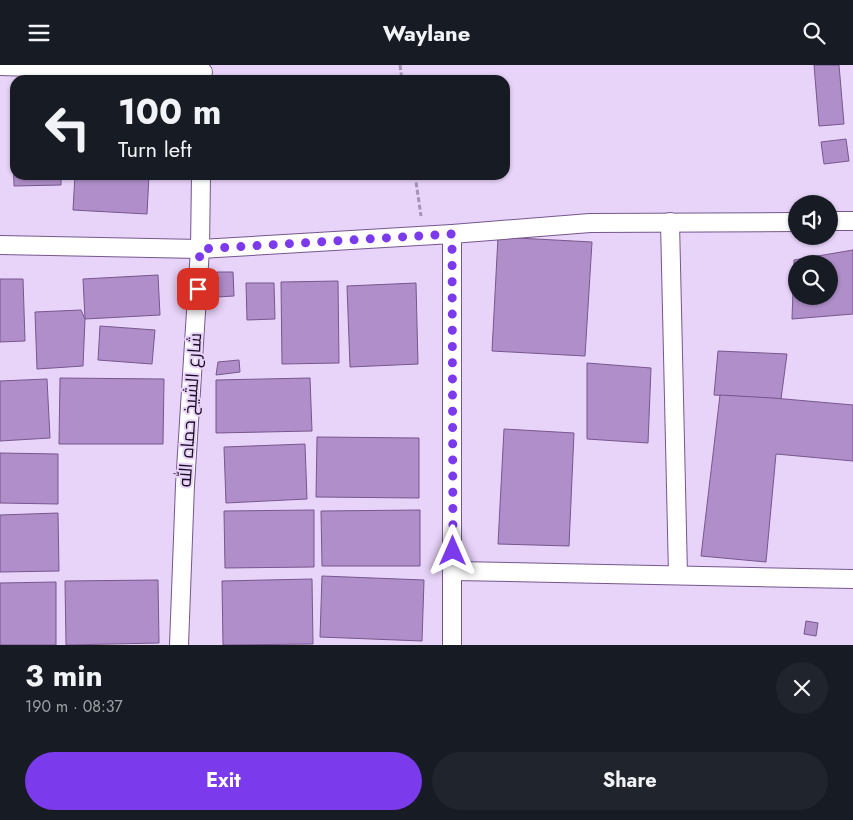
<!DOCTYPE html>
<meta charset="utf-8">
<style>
body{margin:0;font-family:Jost,Cairo,sans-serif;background:#20242c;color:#f1f3f6;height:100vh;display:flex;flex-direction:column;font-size:19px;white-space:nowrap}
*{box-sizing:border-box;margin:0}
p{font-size:16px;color:#9ea1a6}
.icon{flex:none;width:28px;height:28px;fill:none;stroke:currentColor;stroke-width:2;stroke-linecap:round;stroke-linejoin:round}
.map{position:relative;height:580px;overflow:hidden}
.drawer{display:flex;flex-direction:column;background:#171b24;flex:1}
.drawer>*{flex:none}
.guide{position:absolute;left:10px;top:10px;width:500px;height:105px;border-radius:15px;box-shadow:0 1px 4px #0004;background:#171b24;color:#f1f3f6;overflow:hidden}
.fabs{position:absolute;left:788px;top:130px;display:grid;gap:10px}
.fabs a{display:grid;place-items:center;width:50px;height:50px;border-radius:50%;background:#171b24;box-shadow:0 1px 4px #0004;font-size:25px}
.pin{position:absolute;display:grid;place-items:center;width:42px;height:42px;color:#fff;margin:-21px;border-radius:10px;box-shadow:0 2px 8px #0006}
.me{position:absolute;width:55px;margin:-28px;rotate:0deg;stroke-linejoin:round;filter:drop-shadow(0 0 4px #0008)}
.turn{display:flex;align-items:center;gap:18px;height:105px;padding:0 25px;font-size:22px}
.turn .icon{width:65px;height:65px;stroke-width:2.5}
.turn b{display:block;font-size:35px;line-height:42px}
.round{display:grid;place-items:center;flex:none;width:52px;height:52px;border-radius:26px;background:#20242c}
.summary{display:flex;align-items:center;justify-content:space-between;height:85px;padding:0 25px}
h1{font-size:30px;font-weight:700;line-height:38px}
.action{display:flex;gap:10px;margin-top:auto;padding:10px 25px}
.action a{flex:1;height:58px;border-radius:30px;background:#7c3aed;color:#fff;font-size:20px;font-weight:700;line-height:58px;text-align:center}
.action a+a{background:#20242c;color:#f1f3f6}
header{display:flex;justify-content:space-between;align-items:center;height:65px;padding:0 25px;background:#171b24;font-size:22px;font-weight:700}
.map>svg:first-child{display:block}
.building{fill:#af8ec9;stroke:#77578e;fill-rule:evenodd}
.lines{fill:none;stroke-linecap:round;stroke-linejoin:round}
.street-casing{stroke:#76578e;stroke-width:20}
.path{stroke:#a694b4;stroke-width:3;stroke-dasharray:5 2.5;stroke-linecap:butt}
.street{stroke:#fff;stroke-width:18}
.route{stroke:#7c3aed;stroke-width:9;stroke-dasharray:0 16.2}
.labels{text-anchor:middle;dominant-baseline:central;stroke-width:4;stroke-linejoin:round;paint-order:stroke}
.street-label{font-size:18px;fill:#1a0d23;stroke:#e8d3f9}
</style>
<header><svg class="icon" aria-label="menu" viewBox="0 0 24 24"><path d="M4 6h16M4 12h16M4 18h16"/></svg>Waylane<svg class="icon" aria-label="search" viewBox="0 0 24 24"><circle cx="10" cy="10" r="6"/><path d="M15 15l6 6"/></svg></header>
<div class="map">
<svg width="853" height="580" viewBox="0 0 853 580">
<rect width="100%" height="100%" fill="#e8d3f9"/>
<g class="building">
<path d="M814,0H839L844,59L819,61Z"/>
<path d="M846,74L849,96L824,99L821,77Z"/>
<path d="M13,83H15V110H61V120L14,121Z"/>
<path d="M75,110H149L147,149L73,145Z"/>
<path d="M498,172L592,177L585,291L492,286Z"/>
<path d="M853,185V249L792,254L794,195ZM796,199H829V231H796Z"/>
<path d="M217,207H233L234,231L217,232Z"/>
<path d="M158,210L160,250L85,254L83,214Z"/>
<path d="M0,214H23L25,276L0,277Z"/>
<path d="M338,216L339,298L282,299L281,217Z"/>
<path d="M246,218H274L275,254L247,255Z"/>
<path d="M416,218L418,299L350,302L347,221Z"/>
<path d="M81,245L85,254L83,301L37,304L35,247Z"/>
<path d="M100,261L155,265L152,299L98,295Z"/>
<path d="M718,286L787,289L781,334L714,330Z"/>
<path d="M239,295L240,307L216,310L218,297Z"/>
<path d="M587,298L651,303L648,378L587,374Z"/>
<path d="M60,313L164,314L163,379H59Z"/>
<path d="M310,313L312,366L216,368V315Z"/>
<path d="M47,314L50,373L0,376V316Z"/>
<path d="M720,330L773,333L853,340V396L776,389L766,497L701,491Z"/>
<path d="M504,364L574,368L569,481L498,479Z"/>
<path d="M317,372L419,373V433L316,432Z"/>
<path d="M305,379L307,434L226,438L224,382Z"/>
<path d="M0,388L58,389V439L0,438Z"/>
<path d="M314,445V502L225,503L224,446Z"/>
<path d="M420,445V501H322L321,446Z"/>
<path d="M58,448L59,506L0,507V450Z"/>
<path d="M322,511L424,515L422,576L320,572Z"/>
<path d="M312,514L313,579L223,580L222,516Z"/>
<path d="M158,515L159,578L66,580L65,516Z"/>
<path d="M56,517V580H0V518Z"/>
<path d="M806,556L818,558L816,571L804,569Z"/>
</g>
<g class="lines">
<g class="street-casing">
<g id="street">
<path d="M0,1L203,7"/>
<path d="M829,156H853"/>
<path d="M670,157L678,510"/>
<path d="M452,169V580"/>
<path d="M0,180L200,184L452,169L590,158L796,157"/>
<path d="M454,506L853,514"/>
<path d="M179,580L185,420L200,184L201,110"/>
</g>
</g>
<g class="path">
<path d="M400,0L402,15"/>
<path d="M415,110L421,151"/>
</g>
<use href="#street" class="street"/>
</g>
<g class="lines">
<path class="route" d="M198,224L200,184L452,169L453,486"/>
</g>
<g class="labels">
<g class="street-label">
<text transform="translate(190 345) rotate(-86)">شارع الشيخ حماه الله</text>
</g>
</g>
</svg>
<div class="fabs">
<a><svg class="icon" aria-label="sound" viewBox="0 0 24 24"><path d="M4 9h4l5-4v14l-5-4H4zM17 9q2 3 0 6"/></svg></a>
<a><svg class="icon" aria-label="search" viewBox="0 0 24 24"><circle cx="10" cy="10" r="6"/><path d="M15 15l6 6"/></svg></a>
</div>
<div class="pin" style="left:198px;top:224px;background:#d93025"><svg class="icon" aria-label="arrive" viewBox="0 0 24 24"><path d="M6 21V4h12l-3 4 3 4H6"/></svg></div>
<svg class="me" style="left:453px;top:486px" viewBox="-20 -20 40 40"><path d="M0-17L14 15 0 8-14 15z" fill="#7c3aed" stroke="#fff" stroke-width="4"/></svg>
<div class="guide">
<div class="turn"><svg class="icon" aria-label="left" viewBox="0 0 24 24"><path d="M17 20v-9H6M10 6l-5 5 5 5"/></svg><div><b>100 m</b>Turn left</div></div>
</div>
</div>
<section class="drawer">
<div class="summary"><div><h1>3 min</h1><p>190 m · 08:37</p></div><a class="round"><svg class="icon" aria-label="close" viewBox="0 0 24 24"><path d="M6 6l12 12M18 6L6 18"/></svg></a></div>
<div class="action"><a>Exit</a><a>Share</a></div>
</section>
